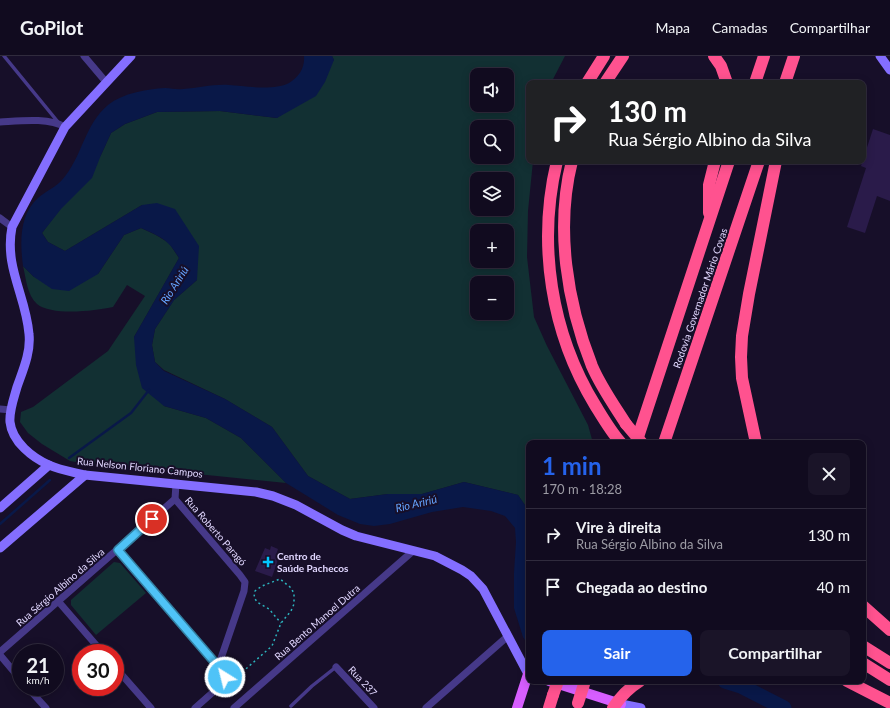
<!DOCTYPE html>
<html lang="pt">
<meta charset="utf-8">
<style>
body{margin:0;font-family:Lato,sans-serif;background:#1a1428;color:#f1f3f6;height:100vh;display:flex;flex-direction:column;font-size:15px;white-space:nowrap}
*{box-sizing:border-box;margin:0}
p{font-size:13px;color:#9c9ba4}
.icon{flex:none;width:22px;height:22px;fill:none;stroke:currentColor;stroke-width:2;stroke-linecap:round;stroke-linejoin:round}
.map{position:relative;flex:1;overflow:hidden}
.sheet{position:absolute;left:526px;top:384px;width:340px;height:244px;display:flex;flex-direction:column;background:#110b1f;border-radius:8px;box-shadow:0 2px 10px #0003,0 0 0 1px #302b3d}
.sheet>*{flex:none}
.top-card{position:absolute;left:526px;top:24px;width:340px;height:84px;border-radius:8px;box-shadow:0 2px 10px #0003,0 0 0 1px #302b3d;background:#202124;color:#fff;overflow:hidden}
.buttons{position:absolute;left:470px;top:12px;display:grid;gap:8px}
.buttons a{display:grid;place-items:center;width:44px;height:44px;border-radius:8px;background:#110b1f;box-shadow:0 2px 10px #0003,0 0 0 1px #302b3d;font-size:20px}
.speed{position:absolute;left:12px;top:588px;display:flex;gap:8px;font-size:20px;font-weight:700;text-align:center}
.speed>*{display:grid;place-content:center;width:52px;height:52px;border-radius:50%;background:#110b1f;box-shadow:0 2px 10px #0003,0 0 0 1px #302b3d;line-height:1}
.speed small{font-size:10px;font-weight:400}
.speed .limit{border:6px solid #d22;background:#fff;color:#111}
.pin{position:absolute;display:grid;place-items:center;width:34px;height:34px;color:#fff;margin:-17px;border:2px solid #fff;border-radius:50%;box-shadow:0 1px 4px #0007}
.me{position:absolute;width:44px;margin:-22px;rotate:324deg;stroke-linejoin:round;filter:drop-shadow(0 0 3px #0008)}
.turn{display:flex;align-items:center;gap:14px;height:84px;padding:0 16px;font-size:18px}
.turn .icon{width:52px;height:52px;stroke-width:2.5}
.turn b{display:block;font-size:28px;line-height:34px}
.round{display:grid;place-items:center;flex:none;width:42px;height:42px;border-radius:8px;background:#1a1428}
.summary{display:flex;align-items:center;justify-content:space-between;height:68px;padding:0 16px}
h1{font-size:24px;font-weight:700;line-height:30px;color:#2563eb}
.cta{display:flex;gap:8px;margin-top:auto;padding:8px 16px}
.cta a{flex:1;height:46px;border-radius:8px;background:#2563eb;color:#fff;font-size:16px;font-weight:700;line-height:46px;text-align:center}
.cta a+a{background:#1a1428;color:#f1f3f6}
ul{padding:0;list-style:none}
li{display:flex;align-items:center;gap:12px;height:52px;padding:0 16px;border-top:1px solid #302b3d}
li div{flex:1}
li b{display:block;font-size:15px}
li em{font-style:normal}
header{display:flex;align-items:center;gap:24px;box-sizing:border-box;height:56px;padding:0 20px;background:#110b1f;border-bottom:1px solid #302b3d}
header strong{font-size:19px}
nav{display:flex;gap:22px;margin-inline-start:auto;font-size:14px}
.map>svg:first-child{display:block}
.green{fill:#123033;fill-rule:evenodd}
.water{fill:#091848}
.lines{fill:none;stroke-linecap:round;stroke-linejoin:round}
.stream{stroke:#091848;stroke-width:2.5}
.river{stroke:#091848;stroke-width:15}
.building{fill:#2a1b4a}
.path{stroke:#2cb4be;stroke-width:1.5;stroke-dasharray:2 3;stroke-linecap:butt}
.lane{stroke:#463989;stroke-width:3.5}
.street{stroke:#463989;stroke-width:7}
.secondary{stroke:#846eff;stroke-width:9}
.primary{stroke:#d75eff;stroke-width:10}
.highway{stroke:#ff528f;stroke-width:12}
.highway-bridge{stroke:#ff528f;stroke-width:12}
.route-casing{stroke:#337fa1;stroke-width:10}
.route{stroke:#4fc3f7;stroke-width:7}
.poi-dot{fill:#03c6ff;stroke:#170f29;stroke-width:1.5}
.labels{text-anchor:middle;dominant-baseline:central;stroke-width:4;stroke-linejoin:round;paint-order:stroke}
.street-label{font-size:10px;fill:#e1d7ff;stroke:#170f29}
.poi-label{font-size:10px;font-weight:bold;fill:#e1d7ff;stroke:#170f29;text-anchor:start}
.water-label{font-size:11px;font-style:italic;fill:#65a4ff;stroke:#170f29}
</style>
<header>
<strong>GoPilot</strong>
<nav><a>Mapa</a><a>Camadas</a><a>Compartilhar</a></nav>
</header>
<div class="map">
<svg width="890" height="652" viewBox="0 0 890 652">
<rect width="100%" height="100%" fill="#170f29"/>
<g class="green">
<path d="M332,0H565L551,27H529V105H533L528,155L527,201L534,261L547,290L588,369L593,387H529V455L518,439L464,426L422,438H388L350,443L308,420L272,371L225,343L164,314L155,306L152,289L155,273L174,244L197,224L142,149L65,195L48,186L42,177L101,99L111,77L125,68L157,56L220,55L277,62L334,4ZM477,19H507V49H477ZM477,71H507V101H477ZM477,123H507V153H477ZM477,175H507V205H477ZM477,227H507V257H477Z"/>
<path d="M141,172L156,179L169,187L179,202L134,281L164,350L206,362L241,382L286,427L207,419L110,412L70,405L42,388L28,377L20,366L21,356L33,351L108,295L145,240L127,229L113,251C95,255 51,260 37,248C27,239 26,222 23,210L34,221L98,218L124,179Z"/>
<path d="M114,506L120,507L146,537L96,579L71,549V544Z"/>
</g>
<path class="water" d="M304,0H332L334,4L325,26L316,40L277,62L220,55L157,56L125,68L111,77L101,99L92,122L61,153L42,177L48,186L65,195L142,149L157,147L175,153L199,190L197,224L174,244L155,273L152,289L155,306L164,315L225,343L272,371L308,420L350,443L388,438H422L464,426L518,439L529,455V590L523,581L514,552V517L516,486L515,472L505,460L491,455L463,451L432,456L390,468L374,470L360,468L338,459L286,427L241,382L206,362L164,350L142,332L136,309L134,281L179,202C168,183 161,181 141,172L124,179L98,218L69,235L52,233L34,221L23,210C20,187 19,159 38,142C46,135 56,131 62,124C82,102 84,69 108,49C123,37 147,33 165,32C171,32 177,34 183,33C199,32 213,28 229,29C245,30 273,35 289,27C299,21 305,12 304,0Z"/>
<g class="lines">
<g class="stream">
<path d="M69,402L131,357L149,334"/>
<path d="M0,468L50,424"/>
</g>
<path class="river" d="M725,625L741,630L784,652"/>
</g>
<g class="building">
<path d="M873,73L890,79V145L877,140L865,177L847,171L866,112L861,110Z"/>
<path d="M271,490L278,493L277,496L280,498L272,521L255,515L265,492L270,494Z"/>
</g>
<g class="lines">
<path class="path" d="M231,626L272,590L281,567L291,555L294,548V537L290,531L280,523L262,530L255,535L254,541L257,546L269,553L281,567"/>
<g class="lane">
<path d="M4,0L58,66"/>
<path d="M291,650L312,630L336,611"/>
</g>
<g class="street">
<path d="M84,0L106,26"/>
<path d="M0,66C18,65 49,61 65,71"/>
<path d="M0,162L12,171"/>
<path d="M0,353L11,354"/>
<path d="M175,443L240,519L245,526L244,535L218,611"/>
<path d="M118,494L223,616L225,621L221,629L195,652"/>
<path d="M58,545L103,597"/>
<path d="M0,596L175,443L176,428"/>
<path d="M0,599L21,624"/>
<path d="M115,611L151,652"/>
<path d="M336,611L374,652"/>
<path d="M27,631L46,652"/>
<path d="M234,652L413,495"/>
<path d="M426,652L508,580"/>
</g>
<g class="secondary">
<path d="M131,0L65,71L12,171C4,211 26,240 29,278C31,296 23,314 17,331C14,342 9,355 10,366C12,386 33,402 49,409C60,414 73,416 85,419L256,436L273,440L296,449L342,474L356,480L435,500L462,514L471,520L483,533L528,618"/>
<path d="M880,0L890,14"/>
<path d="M0,452L49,409"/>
<path d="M0,492L85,419"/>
<path d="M621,648L641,652"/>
</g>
<g class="primary">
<path d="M549,625L621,648L620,650"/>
<path d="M517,652L528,618L529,619"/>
</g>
<g class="highway">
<path d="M714,0L721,10L727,27"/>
<path d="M587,27L604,0"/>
<path d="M605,27L623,0"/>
<path d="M755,27L764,0"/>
<path d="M785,27L794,0"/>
<path d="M557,105C537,188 551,277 595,349C603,362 611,376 621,387"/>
<path d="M572,105C555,172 567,247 592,310C601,331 614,349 626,368"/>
<path d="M709,157V129L715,105"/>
<path d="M636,387L729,105"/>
<path d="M664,387L759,105"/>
<path d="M756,387L742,322L741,301L742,280L749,238L776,105"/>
<path d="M863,550L890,574"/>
<path d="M863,590L890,607"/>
<path d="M863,607L890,624"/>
<path d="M847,625L890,647"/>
<path d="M549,652L553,639"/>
</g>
<g class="highway-bridge">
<path d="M626,368L642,387"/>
<path d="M553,639L558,625"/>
<path d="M578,647L585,625"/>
<path d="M613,652C620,641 629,632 640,625"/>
</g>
</g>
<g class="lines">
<g class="route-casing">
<path id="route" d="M152,463L118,494L223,616L225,621"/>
</g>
<use href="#route" class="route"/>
</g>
<path class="poi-dot" d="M266 500h4v4h4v4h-4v4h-4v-4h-4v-4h4z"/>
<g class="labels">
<g class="street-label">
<text transform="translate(700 242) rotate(-71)">Rodovia Governador Mário Covas</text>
<text transform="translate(140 411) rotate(6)">Rua Nelson Floriano Campos</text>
<text transform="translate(216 475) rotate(49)">Rua Roberto Paragó</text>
<text transform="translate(60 531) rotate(-41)">Rua Sérgio Albino da Silva</text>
<text transform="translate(317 566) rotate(-41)">Rua Bento Manoel Dutra</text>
<text transform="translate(363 625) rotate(47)">Rua 237</text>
</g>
<g class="poi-label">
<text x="277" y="500">Centro de<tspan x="277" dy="12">Saúde Pachecos</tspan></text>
</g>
<g class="water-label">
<text transform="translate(174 229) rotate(-58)">Rio Aririú</text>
<text transform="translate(416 447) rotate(-13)">Rio Aririú</text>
</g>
</g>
</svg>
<div class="buttons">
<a><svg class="icon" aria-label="sound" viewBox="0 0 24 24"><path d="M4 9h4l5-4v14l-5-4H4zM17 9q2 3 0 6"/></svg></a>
<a><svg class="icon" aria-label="search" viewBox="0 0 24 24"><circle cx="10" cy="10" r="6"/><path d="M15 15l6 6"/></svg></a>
<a><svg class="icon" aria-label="layers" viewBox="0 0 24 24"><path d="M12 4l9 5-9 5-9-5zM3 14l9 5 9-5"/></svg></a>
<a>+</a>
<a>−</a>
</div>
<div class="speed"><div>21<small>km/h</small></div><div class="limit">30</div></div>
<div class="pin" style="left:152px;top:463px;background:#d93025"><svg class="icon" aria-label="arrive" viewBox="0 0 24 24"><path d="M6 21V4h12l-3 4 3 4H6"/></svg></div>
<svg class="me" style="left:225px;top:621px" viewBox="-20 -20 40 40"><circle r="17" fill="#4fc3f7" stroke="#fff" stroke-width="3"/><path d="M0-11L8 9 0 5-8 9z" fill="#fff"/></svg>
<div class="top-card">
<div class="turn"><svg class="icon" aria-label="right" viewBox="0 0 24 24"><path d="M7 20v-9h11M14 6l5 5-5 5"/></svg><div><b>130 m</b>Rua Sérgio Albino da Silva</div></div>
</div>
<section class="sheet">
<div class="summary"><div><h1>1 min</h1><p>170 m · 18:28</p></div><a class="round"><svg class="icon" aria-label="close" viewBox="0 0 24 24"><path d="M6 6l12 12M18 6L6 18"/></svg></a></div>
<ul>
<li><svg class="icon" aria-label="right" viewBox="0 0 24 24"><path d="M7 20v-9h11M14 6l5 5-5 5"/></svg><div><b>Vire à direita</b><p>Rua Sérgio Albino da Silva</p></div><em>130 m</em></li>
<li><svg class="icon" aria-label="arrive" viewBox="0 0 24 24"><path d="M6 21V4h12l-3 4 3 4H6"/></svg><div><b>Chegada ao destino</b></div><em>40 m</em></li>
</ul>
<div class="cta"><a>Sair</a><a>Compartilhar</a></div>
</section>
</div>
